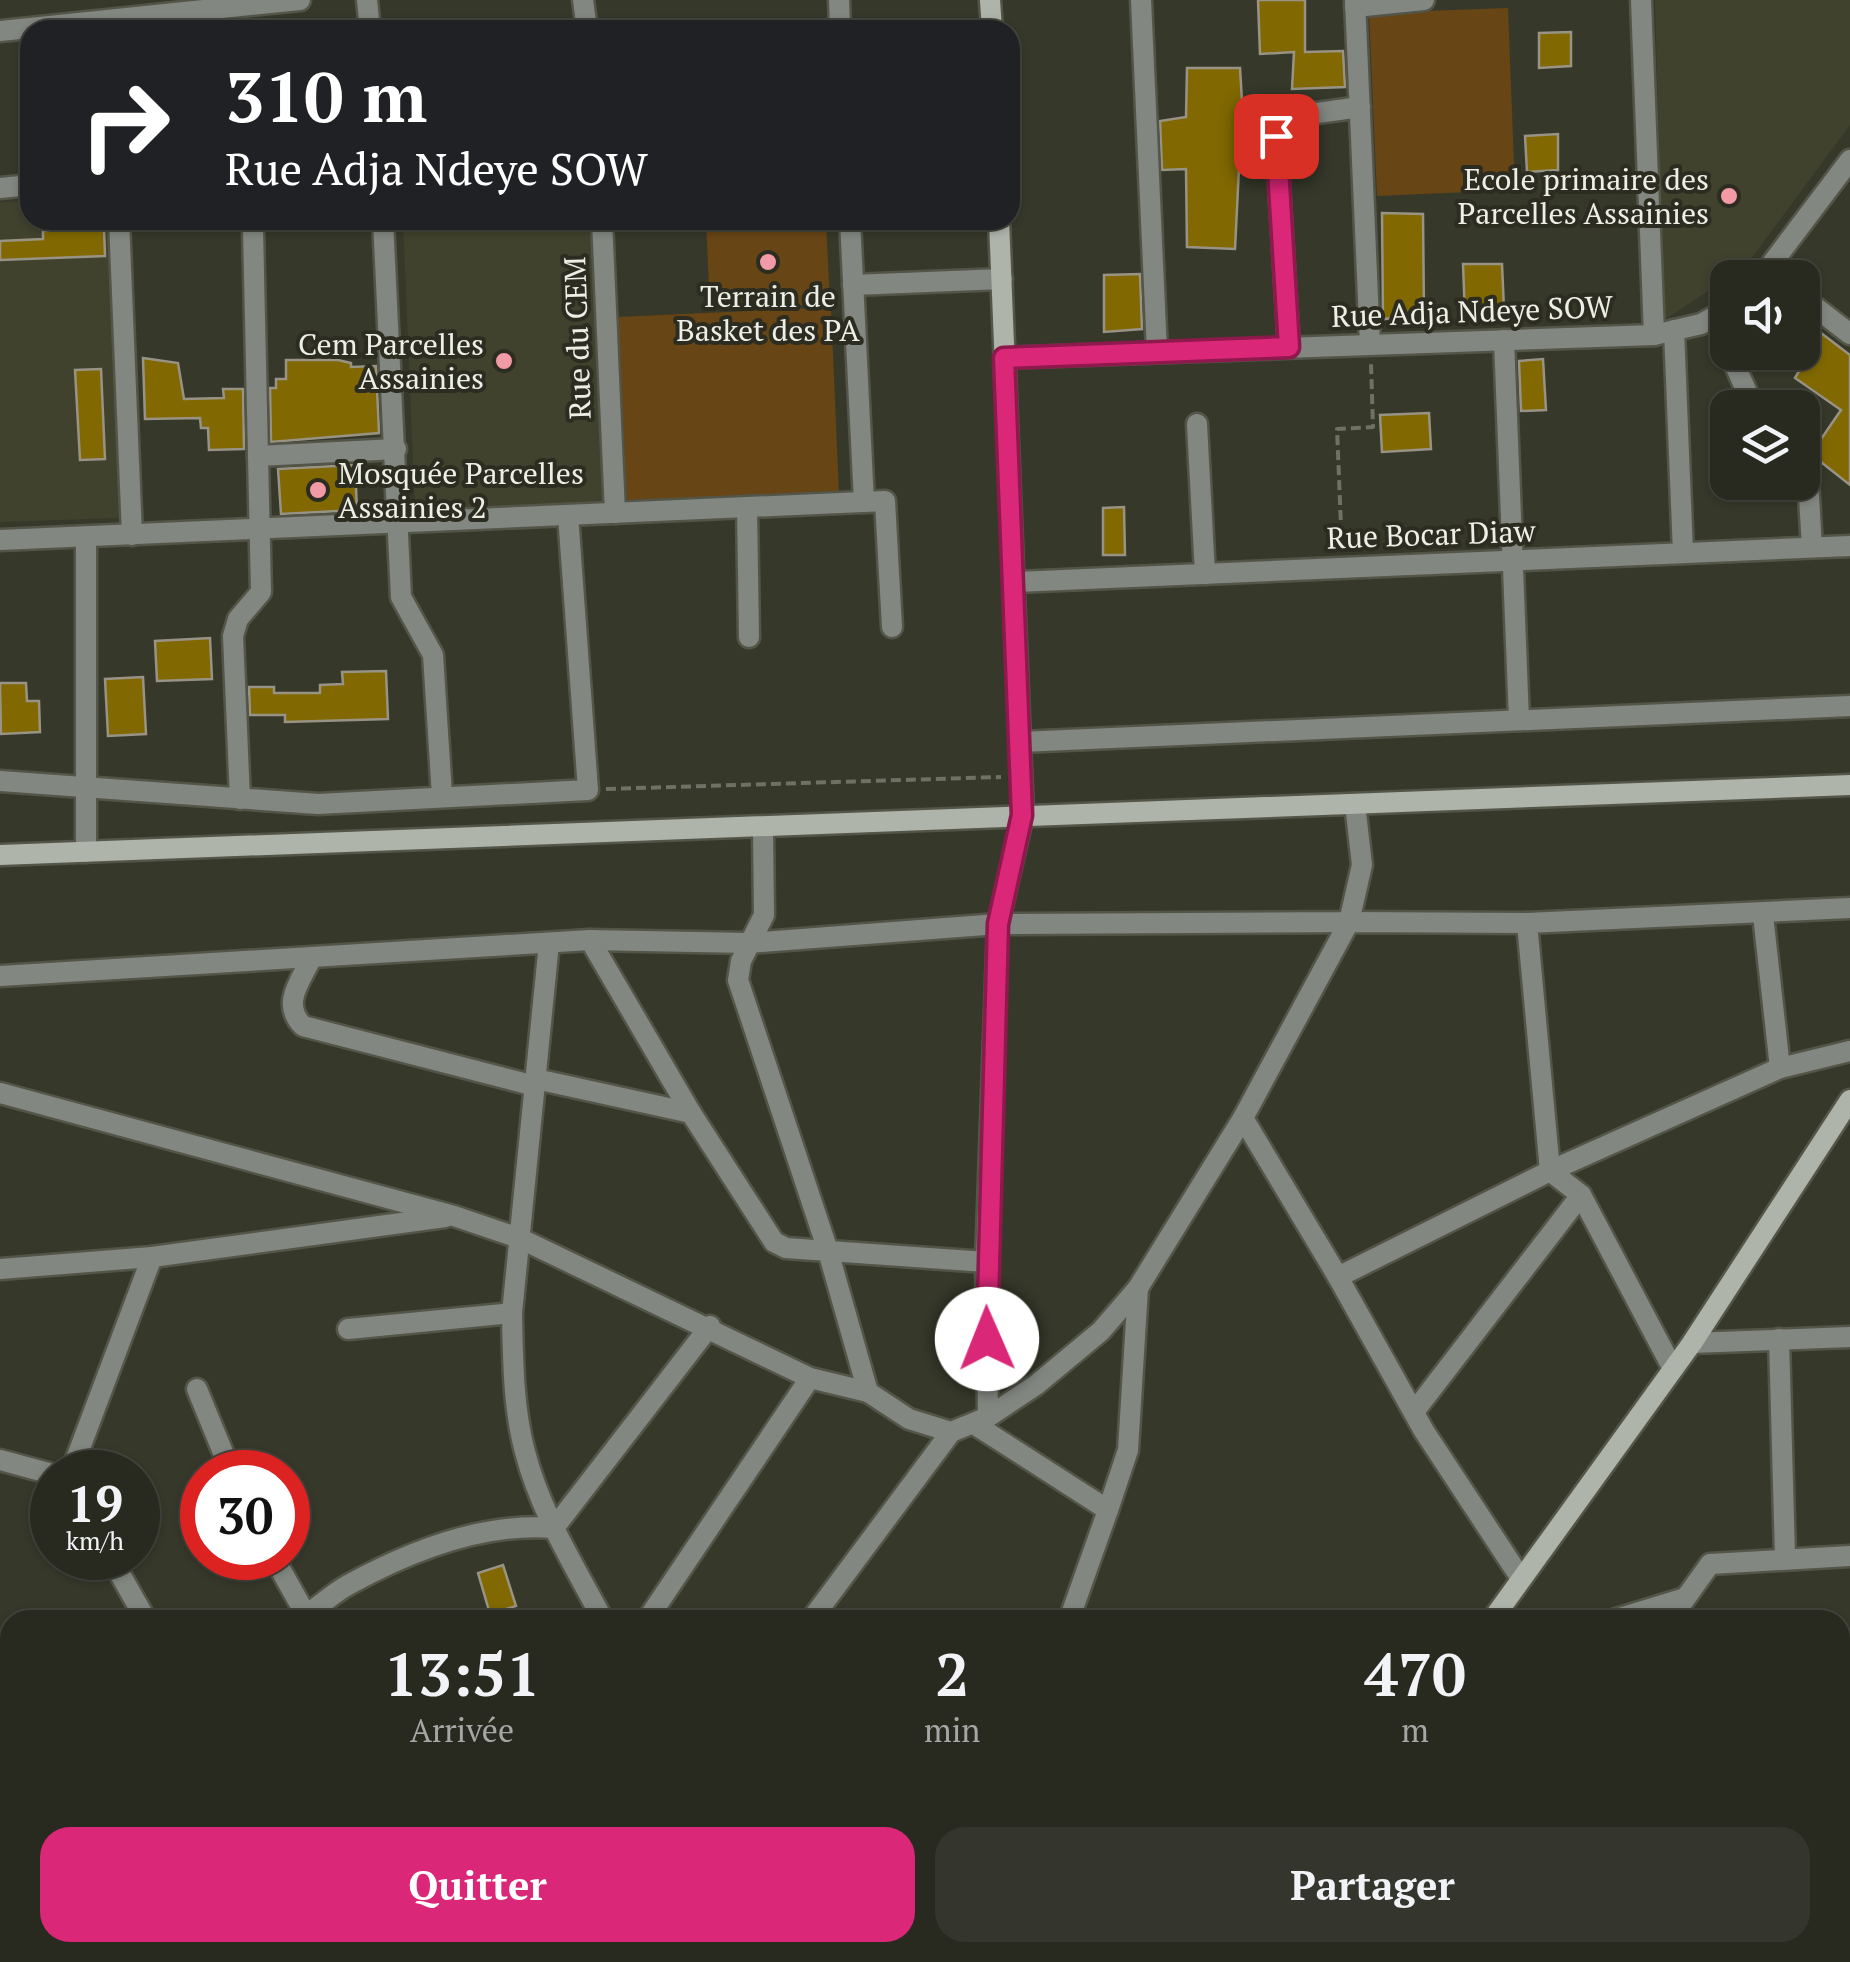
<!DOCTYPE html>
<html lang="fr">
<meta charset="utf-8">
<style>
body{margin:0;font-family:"PT Serif",serif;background:#34362d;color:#f1f3f6;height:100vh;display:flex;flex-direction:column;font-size:38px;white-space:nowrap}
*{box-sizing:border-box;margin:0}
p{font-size:32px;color:#a5a7a5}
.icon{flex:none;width:55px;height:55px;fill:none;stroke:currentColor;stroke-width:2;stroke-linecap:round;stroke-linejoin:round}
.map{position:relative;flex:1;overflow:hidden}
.details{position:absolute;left:0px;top:1610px;width:1850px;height:352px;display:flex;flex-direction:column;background:#282a20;border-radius:30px 30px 0 0;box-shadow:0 2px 8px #0004,0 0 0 2px #44463e}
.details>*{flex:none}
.banner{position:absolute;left:20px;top:20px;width:1000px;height:210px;border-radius:30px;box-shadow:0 2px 8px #0004,0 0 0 2px #44463e;background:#202124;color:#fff;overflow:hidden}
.controls{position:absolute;left:1710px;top:260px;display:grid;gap:20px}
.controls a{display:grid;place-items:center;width:110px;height:110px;border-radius:20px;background:#282a20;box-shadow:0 2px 8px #0004,0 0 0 2px #44463e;font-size:50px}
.speed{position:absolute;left:30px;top:1450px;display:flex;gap:20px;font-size:50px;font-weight:700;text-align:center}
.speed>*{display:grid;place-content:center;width:130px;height:130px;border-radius:50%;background:#282a20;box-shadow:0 2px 8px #0004,0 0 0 2px #44463e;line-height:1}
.speed small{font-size:25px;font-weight:400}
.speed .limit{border:15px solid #d22;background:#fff;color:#111}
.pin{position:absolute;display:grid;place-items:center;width:85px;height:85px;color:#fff;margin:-42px;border-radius:20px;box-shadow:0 5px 15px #0006}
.me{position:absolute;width:110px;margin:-55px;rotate:359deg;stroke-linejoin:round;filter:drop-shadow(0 0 8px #0008)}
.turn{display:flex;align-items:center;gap:35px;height:210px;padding:0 40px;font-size:45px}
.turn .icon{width:130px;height:130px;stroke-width:2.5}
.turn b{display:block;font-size:70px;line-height:85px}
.eta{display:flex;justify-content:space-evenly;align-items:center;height:170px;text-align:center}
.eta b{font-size:60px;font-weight:600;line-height:70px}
.cta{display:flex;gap:20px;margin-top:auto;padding:20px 40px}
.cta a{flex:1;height:115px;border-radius:30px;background:#db2777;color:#fff;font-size:40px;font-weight:600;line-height:115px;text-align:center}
.cta a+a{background:#34362d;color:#f1f3f6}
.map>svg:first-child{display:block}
.built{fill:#40422e}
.green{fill:#674515}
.building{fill:#816800;stroke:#989384;stroke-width:2.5}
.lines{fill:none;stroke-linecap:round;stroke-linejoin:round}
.street-casing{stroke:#535548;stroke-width:25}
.secondary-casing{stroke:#535548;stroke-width:25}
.path{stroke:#6f7165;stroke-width:4;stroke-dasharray:10 5;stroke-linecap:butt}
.street{stroke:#838781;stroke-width:20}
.secondary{stroke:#aeb4aa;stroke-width:20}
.route-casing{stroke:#8e194d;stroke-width:25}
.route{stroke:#db2777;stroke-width:18}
.poi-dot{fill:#f39aa7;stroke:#2c2d20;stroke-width:4}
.labels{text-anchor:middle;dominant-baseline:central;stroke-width:8;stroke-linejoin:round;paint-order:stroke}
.poi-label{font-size:30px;fill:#edeee6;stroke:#2c2d20;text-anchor:end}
.street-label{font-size:30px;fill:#edeee6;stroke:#2c2d20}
</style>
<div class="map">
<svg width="1850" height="1962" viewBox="0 0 1850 1962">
<rect width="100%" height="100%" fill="#36382a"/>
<g class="built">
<path d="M1655,0H1850V125L1745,267L1664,320Z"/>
<path d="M30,201V220H111L120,518L0,522V202Z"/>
<path d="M403,220H592L605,502L415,510Z"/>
</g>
<g class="green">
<path d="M1508,8L1515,190L1377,196L1369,13Z"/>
<path d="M706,220H826L830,304L710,309Z"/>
<path d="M831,307L839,494L627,503L618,317Z"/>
</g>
<g class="building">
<path d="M1258,0H1305V52L1343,51L1345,87L1292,89L1294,52L1260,54Z"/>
<path d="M1571,32V66L1539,68V33Z"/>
<path d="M1187,68H1240L1246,168H1239L1235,249L1187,247L1186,169L1162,170L1160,121L1186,117Z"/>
<path d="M1558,134V170L1527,172L1525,136Z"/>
<path d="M1382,213L1423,214L1424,315L1383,319Z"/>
<path d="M104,228L105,256L0,260V241L43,239V231Z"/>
<path d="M1463,264H1502L1504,309L1465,317Z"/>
<path d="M1140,274L1142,329L1104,332V275Z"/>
<path d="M1821,333L1850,355V485L1821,462L1819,442L1841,410L1795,378Z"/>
<path d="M143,358L178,363L184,399L224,398L223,389H243L244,449L209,450L208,428H201L200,418L145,419Z"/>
<path d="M1543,359L1546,410L1521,411L1519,361Z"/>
<path d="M286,360H338L351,363V367L376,366L379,433L271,442L270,388H276V379H286Z"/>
<path d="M101,369L105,459L80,460L75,370Z"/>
<path d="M1429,413L1431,449L1382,452L1380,415Z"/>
<path d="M355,465L357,510L281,514L278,469Z"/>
<path d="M1124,507L1125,555H1103V508Z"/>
<path d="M210,638L212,679L157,681L155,641Z"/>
<path d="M386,671L388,719L285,722V715H250L249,687H274V693H320V685L343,684L342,672Z"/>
<path d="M143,677L146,734L108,736L105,679Z"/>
<path d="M0,683H26L27,701H39L40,732L1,734Z"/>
<path d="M503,1565L516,1606L490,1614L478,1573Z"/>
</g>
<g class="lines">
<g class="street-casing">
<g id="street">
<path d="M367,0L370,30"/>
<path d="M583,0L587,30"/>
<path d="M839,0L840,30"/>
<path d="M1141,0L1157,352"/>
<path d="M1355,0L1370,344"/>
<path d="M1641,0L1654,335"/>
<path d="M1355,7L1424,0"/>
<path d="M0,31L300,0"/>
<path d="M0,188L30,185"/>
<path d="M119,220L132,535"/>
<path d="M383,220L401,597L433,655L442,795"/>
<path d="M602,220L615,513"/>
<path d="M850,220L864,502"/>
<path d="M1761,278L1850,160"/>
<path d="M853,285L1002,279"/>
<path d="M1802,297L1850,334"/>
<path d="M1674,330L1683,553"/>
<path d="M1504,340L1519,720"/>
<path d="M1289,347L1276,136L1282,118L1360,107"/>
<path d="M1729,352L1754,408"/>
<path d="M1005,358L1654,335L1701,324L1728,309"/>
<path d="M1197,424L1205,574"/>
<path d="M1802,444L1806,447L1812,547"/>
<path d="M258,456L396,449"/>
<path d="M747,507L749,637"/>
<path d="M86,537V852"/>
<path d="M0,540L885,501L892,627"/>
<path d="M1014,582L1850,546"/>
<path d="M1020,742L1850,706"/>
<path d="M0,781L318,804L588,790L568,515"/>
<path d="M240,799L233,636L238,619L261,592L253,228"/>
<path d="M763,827L764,915L741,961L738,980L828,1251L868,1392"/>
<path d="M1763,915L1780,1068"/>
<path d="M590,940L691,1113L774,1242L786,1248L986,1262"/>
<path d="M549,943L512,1313C513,1359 513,1407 525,1452C540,1511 575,1567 603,1620"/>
<path d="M311,959C300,982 281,1004 303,1026L535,1086"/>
<path d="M0,976L590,940L748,943L998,924L1349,922L1362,865L1355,804"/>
<path d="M536,1079L691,1113"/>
<path d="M0,1093L454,1216L519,1238L810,1378"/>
<path d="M1243,1118L1338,1277L1550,1171L1780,1068L1850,1051"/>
<path d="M0,1269L152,1257L445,1217"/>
<path d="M1338,1277L1424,1431L1520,1577"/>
<path d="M348,1329L512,1313"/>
<path d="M1779,1339L1785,1556"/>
<path d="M1692,1343L1850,1337"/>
<path d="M1673,1369L1581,1195L1550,1171L1527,923L1850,908"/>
<path d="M197,1389L231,1472"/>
<path d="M1414,1412L1581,1195"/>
<path d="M988,1417L986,1262L998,924L1023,815"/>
<path d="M974,1424L1108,1510L1069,1620"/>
<path d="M0,1460L52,1474"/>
<path d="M71,1472L152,1257"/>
<path d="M1108,1510L1128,1450L1138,1288"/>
<path d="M111,1558L146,1620"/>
<path d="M274,1558L306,1615"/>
<path d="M298,1620C316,1610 330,1595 348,1585C410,1551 484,1522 554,1528L710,1326"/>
<path d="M647,1620L810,1378L868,1392L909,1419L951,1432L988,1417L1036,1385L1101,1331L1138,1288L1243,1118L1349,922L1527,923"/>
<path d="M811,1620L951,1432"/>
<path d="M1613,1620L1685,1598"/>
<path d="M1670,1620L1710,1564L1850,1556"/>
<path d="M1840,1712H1850"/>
<path d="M0,1761H10"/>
<path d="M59,1952V1962"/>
<path d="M348,1952L354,1962"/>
<path d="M726,1952L729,1962"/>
<path d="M958,1952L962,1962"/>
<path d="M1217,1952L1221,1962"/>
<path d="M1487,1952L1490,1962"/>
<path d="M1651,1952L1653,1962"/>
<path d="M381,1962L414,1952"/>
<path d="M592,1962L599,1952"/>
<path d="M1006,1962L1016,1952"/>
<path d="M1806,1962V1952"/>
</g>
</g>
<g class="secondary-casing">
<g id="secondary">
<path d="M990,0L992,30"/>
<path d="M999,220L1023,815"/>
<path d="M0,855L1850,785"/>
<path d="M1492,1620L1692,1343L1850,1100"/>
<path d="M1246,1962L1254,1952"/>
</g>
</g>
<g class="path">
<path d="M1342,550L1337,429L1373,427L1371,364"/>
<path d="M606,789L1001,777"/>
</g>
<use href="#street" class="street"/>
<use href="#secondary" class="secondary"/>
</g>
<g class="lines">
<g class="route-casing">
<path id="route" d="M987,1339L998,924L1022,815L1004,358L1289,347L1276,136"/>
</g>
<use href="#route" class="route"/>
</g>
<g class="poi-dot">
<circle cx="1729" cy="196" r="10"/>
<circle cx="768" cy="262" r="10"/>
<circle cx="504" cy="361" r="10"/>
<circle cx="318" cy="490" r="10"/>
</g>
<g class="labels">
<g class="poi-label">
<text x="1709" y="179">Ecole primaire des<tspan x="1709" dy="34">Parcelles Assainies</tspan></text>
<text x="768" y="296" text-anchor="middle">Terrain de<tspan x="768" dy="34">Basket des PA</tspan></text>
<text x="484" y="344">Cem Parcelles<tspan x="484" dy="34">Assainies</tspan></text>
<text x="338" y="473" text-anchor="start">Mosquée Parcelles<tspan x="338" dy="34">Assainies 2</tspan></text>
</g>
<g class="street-label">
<text transform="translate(1472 311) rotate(-2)">Rue Adja Ndeye SOW</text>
<text transform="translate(577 338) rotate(-92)">Rue du CEM</text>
<text transform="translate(1431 534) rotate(-2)">Rue Bocar Diaw</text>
</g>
</g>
</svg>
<div class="controls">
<a><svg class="icon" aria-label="sound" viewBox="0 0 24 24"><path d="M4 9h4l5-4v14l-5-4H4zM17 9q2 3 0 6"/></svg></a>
<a><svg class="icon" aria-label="layers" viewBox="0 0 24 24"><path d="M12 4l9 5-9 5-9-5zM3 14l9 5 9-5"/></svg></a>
</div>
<div class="speed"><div>19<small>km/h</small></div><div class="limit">30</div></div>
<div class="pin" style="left:1276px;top:136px;background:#d93025"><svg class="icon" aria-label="arrive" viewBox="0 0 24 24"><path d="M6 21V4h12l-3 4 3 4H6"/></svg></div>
<svg class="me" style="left:987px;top:1339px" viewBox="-20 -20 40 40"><circle r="19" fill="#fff"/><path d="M0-13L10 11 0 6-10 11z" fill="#db2777"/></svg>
<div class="banner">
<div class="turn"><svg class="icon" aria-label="right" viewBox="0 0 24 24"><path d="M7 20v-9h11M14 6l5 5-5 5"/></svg><div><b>310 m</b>Rue Adja Ndeye SOW</div></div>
</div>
<section class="details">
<div class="eta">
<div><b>13:51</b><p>Arrivée</p></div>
<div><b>2</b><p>min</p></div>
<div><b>470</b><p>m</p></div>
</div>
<div class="cta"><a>Quitter</a><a>Partager</a></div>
</section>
</div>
